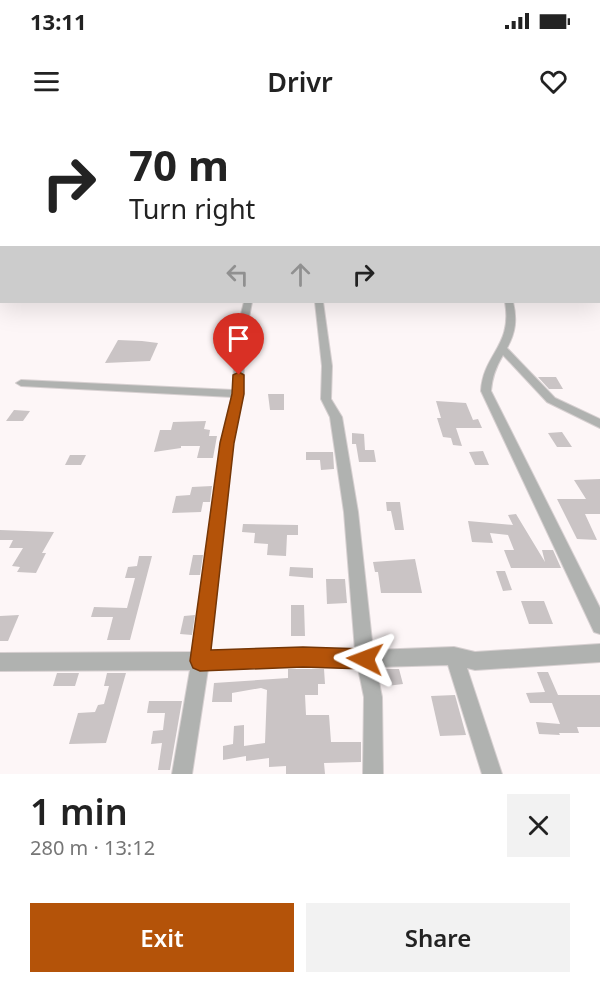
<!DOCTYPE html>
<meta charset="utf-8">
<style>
body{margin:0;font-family:"Noto Sans",sans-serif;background:#f2f2f2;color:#222;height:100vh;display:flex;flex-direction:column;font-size:22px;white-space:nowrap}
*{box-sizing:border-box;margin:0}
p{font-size:20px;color:#767676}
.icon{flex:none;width:33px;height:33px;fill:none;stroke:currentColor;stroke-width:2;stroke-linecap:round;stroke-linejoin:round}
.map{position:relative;height:654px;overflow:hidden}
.panel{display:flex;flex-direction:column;background:#fff;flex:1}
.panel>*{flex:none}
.banner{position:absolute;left:0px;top:0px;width:600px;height:183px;box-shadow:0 6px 24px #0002;background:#fff;color:#222;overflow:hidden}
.pin{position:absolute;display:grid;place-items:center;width:51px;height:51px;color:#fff;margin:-62px -26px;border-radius:50% 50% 50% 0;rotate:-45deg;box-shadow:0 0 6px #0007}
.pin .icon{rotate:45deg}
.me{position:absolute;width:66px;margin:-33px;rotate:273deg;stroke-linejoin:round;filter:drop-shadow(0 0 4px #0008)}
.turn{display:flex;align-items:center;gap:21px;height:126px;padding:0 30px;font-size:27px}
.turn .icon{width:78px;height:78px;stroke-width:2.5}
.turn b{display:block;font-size:42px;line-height:51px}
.lanes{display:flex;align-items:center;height:57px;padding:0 30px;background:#0003;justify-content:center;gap:30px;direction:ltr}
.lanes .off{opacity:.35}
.round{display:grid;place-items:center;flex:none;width:63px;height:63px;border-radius:0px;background:#f2f2f2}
.summary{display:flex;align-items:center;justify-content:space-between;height:102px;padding:0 30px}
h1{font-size:36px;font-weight:600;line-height:45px}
.cta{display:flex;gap:12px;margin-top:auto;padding:12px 30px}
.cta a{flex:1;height:69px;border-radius:0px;background:#b45309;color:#fff;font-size:24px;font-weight:600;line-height:69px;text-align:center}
.cta a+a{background:#f2f2f2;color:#222}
.status{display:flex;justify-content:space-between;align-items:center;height:42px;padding:0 30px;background:#fff;direction:ltr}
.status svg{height:16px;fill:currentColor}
header{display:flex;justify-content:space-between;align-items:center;height:78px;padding:0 30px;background:#fff;font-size:27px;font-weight:600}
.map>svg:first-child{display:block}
.building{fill:#cac4c5}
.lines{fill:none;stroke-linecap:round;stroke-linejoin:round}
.minor-casing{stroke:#d7d0d1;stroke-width:2}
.minor{fill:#b0b2b0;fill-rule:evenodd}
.route{fill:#b45309;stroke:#753606;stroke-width:1.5}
</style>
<div class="status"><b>13:11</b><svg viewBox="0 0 49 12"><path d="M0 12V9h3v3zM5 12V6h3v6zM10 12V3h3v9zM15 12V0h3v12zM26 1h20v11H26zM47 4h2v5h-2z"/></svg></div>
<header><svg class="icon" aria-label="menu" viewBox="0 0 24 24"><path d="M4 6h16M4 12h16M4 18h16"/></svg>Drivr<svg class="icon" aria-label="heart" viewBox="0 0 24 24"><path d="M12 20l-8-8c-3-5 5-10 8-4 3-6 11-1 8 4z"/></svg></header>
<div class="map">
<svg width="600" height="654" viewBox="0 0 600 654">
<rect width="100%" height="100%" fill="#fdf6f7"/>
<g class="building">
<path d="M118,220L142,221L158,223L150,241L105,243Z"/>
<path d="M538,257H556L563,269H549Z"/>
<path d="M268,274H284V290H270Z"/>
<path d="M436,281L466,283L473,300L478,299L482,308H456L462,326L453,325L451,318L443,317L437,298H441Z"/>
<path d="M14,290L30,291L23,301H6Z"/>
<path d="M206,301L204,309L210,310L209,316H217L213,338H197L200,326H181V328L154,332L160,310H171L173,302Z"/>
<path d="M562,312L572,327H557L548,313Z"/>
<path d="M352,313L364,314L365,330H374L376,342H359L356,324H352Z"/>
<path d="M483,331L489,345H475L469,332Z"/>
<path d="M306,332H333L334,349L321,350L320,340H306Z"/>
<path d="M70,335H86L81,345H65Z"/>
<path d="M600,359V394H585L597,420L577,419L557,379H586L574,360Z"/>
<path d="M212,366L210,382H203L201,392L172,393L176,376L190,375L192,367Z"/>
<path d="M386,382H400L404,410H395L391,391H387Z"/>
<path d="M516,394L545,442L542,430H553L561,448H511L504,430H514L508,415L490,413L493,423L472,422L468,401L513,405L508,395Z"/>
<path d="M243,404L298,405V415H287L286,436L267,435L268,424L254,423L255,413L242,412Z"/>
<path d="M0,410L54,412L42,433H46L36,453L17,452L20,447L12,446L23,428H9L13,420H0Z"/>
<path d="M193,435H203L200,455H189Z"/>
<path d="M139,436H152L130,520H107L113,497H91L94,487L127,488L135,458H125L128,447L137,446Z"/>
<path d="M415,439L422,473H381L378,452H375L373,442Z"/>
<path d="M290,447L313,448V458L289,456Z"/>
<path d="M496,451H505L512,470L503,471Z"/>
<path d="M326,459H345L347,483L327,484Z"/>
<path d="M521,481H544L553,504H529Z"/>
<path d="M291,485H304L305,516H291Z"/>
<path d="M19,495L8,521H0V496Z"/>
<path d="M195,495L192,515L180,514L184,496Z"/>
<path d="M288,549H324L325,564H318V575H305L306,595H329L331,622H361V642L324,643L325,654H286V646L269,647V638L246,641V636L223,640V626L233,624L234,606L244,605V626L265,623L267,570L261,568L232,573V582H212L214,563L288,558Z"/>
<path d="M383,549H399L403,564L387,566Z"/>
<path d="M537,552H548L558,575H600V607H577L579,613H559L560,615L539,614L536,602L560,604L552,583H530L526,573L545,572Z"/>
<path d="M57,553H79L75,566H53Z"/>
<path d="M107,553H126L106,623L69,624L78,593L95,592L98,585L104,584L109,566H104Z"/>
<path d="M455,575L466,615L440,616L431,576Z"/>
<path d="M149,581H182L170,650H158L162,623L151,624L153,611L163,610L165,593H147Z"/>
</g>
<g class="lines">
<g class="minor-casing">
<g id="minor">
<rect x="598" y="145" width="2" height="7"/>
<path d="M244,182H252L245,218L243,274L233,323L210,531L303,528L355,530L344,392L330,297L321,279L322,246L315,182H323L332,246L331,279L342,297L358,392L373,530L454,527L475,532L600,524V542L475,550L467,548L502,654H482L448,545L376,547L382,577L383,654H363L364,577L358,548L303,546L208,549L192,654H172L190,550L0,551V533L192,532L221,323L232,277L21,266L16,263L21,260L233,270L235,218Z"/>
<path d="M505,182H513C517,199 516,212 507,228L555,278L600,299V308L547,282L503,235C496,247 492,257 491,271L600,488V514L594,512L481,271C483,234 513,226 505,182Z"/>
</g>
</g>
<use href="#minor" class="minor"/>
</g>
<linearGradient id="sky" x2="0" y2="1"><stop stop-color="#99c7db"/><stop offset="0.45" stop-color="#fefbfb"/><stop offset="1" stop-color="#fefbfb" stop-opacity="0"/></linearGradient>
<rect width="600" height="166" fill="url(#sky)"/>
<path class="route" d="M239,252L244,255V274L234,323L211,530L303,527L365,529L372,532L375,539L372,546L365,549L303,547L200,551L193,548L190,541L220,323L232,274L233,255Z"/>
</svg>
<div class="pin" style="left:239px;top:255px;background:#d93025"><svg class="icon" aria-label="arrive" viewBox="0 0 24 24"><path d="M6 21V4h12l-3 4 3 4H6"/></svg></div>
<svg class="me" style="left:365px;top:539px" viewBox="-20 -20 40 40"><path d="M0-17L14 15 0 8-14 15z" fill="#b45309" stroke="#fff" stroke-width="4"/></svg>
<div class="banner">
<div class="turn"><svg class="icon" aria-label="right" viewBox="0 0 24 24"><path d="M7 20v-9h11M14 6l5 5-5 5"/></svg><div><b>70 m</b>Turn right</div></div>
<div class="lanes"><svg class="icon off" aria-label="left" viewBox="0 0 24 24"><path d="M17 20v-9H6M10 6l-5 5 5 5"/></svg><svg class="icon off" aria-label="ahead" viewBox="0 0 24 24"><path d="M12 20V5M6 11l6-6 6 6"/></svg><svg class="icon" aria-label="right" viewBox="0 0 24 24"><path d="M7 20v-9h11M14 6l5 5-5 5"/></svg></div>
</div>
</div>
<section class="panel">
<div class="summary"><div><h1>1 min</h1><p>280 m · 13:12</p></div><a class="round"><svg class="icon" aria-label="close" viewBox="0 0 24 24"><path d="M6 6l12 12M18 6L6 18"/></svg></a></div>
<div class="cta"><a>Exit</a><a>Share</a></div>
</section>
